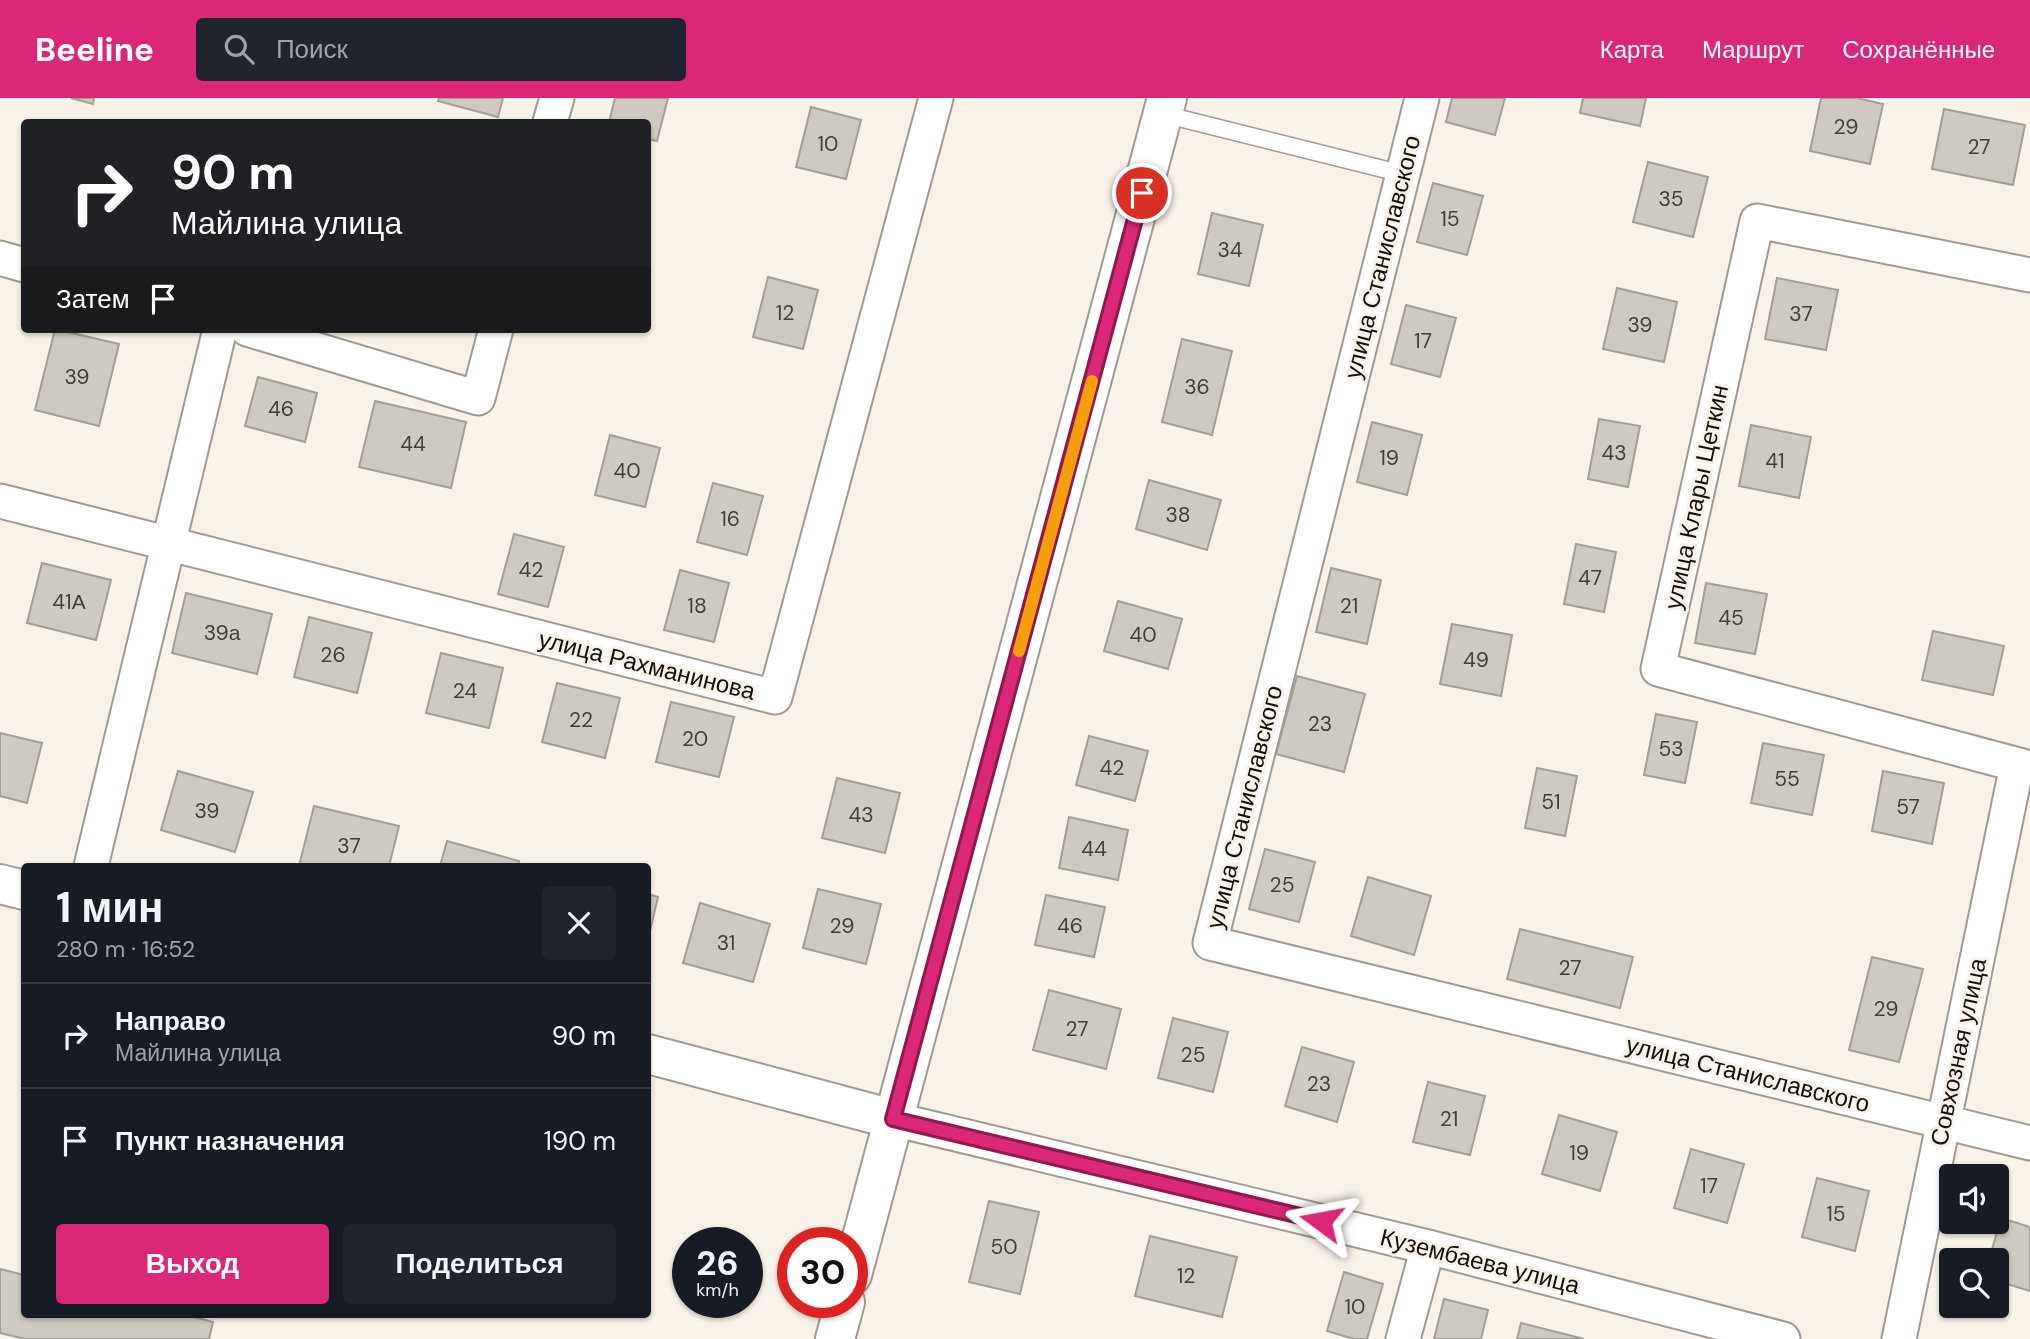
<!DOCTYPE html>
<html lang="ru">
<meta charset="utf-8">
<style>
body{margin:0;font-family:"DM Sans",sans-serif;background:#20242c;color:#f1f3f6;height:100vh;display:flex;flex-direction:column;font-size:26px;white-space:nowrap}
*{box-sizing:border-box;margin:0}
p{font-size:23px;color:#9ea1a6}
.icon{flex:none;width:38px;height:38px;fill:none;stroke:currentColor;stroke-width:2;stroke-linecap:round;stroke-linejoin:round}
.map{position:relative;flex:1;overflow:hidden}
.details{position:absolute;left:21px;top:765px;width:630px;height:455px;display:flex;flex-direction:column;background:#171b24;border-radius:7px;box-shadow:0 2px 5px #0004}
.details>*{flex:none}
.hud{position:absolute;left:21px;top:21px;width:630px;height:214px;border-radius:7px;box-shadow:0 2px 5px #0004;background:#202124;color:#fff;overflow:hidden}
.fabs{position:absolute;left:1939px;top:1066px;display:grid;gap:14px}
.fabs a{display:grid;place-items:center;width:70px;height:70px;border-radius:7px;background:#171b24;box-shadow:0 2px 5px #0004;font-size:35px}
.speed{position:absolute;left:672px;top:1129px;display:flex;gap:14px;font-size:35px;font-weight:700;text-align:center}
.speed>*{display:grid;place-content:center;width:91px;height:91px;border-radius:50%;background:#171b24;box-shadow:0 2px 5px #0004;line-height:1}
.speed small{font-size:18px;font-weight:400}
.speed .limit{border:10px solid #d22;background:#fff;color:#111}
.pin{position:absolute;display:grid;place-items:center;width:60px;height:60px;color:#fff;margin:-30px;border:4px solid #fff;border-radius:50%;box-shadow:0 2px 7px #0007}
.me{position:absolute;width:77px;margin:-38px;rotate:283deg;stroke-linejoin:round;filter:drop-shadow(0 0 5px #0008)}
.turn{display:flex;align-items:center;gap:24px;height:147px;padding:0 35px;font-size:32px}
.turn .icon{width:91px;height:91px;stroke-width:2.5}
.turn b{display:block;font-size:49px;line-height:60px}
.then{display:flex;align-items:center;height:66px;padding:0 35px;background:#0003;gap:14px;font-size:26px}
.round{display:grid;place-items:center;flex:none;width:74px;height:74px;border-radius:7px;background:#20242c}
.summary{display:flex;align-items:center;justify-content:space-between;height:119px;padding:0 35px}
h1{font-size:42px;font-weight:700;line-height:52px}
.primary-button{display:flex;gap:14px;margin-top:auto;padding:14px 35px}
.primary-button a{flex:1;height:80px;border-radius:7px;background:#db2777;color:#fff;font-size:28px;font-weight:700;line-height:80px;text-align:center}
.primary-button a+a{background:#20242c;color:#f1f3f6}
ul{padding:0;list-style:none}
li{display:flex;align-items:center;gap:21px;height:105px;padding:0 35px;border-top:2px solid #363941}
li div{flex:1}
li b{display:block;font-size:26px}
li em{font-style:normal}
header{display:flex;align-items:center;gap:42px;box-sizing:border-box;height:98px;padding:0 35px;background:#db2777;color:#fff}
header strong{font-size:33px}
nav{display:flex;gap:38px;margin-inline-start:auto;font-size:24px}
.search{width:490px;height:63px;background:#20242c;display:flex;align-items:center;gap:18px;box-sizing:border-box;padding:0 24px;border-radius:7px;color:#9ea1a6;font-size:26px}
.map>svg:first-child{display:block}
.building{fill:#cfcac1;stroke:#a49f96;stroke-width:2}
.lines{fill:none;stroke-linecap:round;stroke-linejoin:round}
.lane-casing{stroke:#a09b92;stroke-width:19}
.street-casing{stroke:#a09b92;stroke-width:37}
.secondary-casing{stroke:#a09b92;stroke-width:42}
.lane{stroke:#fff;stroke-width:16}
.street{stroke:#fff;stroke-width:33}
.secondary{stroke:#fff;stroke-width:38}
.route-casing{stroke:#8e194d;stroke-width:18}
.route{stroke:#db2777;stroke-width:12}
.slow{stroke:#f59e0b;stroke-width:12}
.labels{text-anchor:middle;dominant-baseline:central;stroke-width:6;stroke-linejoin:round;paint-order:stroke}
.number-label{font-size:21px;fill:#423f3b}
.street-label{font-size:24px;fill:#13110e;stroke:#f8f2e9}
</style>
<header>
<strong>Beeline</strong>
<div class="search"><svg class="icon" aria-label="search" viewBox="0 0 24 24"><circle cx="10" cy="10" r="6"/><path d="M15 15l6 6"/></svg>Поиск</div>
<nav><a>Карта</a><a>Маршрут</a><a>Сохранённые</a></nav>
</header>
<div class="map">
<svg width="2030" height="1241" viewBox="0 0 2030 1241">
<rect width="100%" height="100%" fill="#f8f2e9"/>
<g class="building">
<path d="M71,0H94L93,6Z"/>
<path d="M439,0H503L498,19L438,3Z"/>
<path d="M615,0H668L657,43L648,41V24H609Z"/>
<path d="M1452,0H1505L1495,37L1446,24Z"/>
<path d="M1583,0H1646L1640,28L1580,15Z"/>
<path d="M1821,0H1857L1883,6L1870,66L1810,53Z"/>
<path d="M811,9L861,22L846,81L796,69Z"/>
<path d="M1944,11L2025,27L2013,87L1932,71Z"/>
<path d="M1648,64L1708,79L1693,139L1633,124Z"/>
<path d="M1433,85L1483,98L1467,157L1417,144Z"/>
<path d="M1212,115L1263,127L1249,188L1198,176Z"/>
<path d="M768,179L818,192L803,251L753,239Z"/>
<path d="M1777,180L1838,192L1826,252L1765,241Z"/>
<path d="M1617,190L1677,204L1664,264L1603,251Z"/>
<path d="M1406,207L1456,220L1440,279L1391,266Z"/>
<path d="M55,231L119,246L99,328L35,312Z"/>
<path d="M1182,241L1232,253L1212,337L1162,324Z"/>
<path d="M258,279L317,295L305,344L245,328Z"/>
<path d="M375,303L466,324L451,390L359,369Z"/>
<path d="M1599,321L1640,328L1628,389L1588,381Z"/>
<path d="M1372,324L1422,337L1407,397L1357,384Z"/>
<path d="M1751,327L1811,339L1799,400L1739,388Z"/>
<path d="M610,337L660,350L645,409L595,397Z"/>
<path d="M1149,382L1221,402L1207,452L1136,431Z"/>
<path d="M713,385L763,398L747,457L697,444Z"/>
<path d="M514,436L564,449L548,509L498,496Z"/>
<path d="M1576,446L1616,454L1604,514L1564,506Z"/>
<path d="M42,465L111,482L96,542L27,525Z"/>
<path d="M1331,470L1381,482L1367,546L1316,534Z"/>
<path d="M680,472L729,485L714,544L664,532Z"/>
<path d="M1706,485L1767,496L1755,556L1695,545Z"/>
<path d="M186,495L272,516L257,576L172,555Z"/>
<path d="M1118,503L1182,521L1168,571L1104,553Z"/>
<path d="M309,519L372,535L357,595L294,579Z"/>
<path d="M1452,526L1512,537L1501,598L1440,586Z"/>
<path d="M1933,533L2004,548L1993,597L1922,582Z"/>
<path d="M441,555L503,570L489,630L426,615Z"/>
<path d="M1297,578L1365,596L1344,674L1276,656Z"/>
<path d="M557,585L620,600L605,660L542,644Z"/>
<path d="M671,604L734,619L719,679L656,664Z"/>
<path d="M1656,616L1697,624L1685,685L1644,677Z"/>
<path d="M0,635L42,645L27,705L0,698Z"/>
<path d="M1089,638L1148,653L1135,703L1076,687Z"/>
<path d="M1763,645L1824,657L1812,717L1751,705Z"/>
<path d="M1537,670L1577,678L1565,738L1525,730Z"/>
<path d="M178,673L253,694L235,754L161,732Z"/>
<path d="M1883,673L1944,685L1932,746L1872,733Z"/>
<path d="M837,680L900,695L885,755L822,740Z"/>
<path d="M314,708L399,728L389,768H299Z"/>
<path d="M1069,719L1128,732L1118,782L1059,770Z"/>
<path d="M447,743L519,763L518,768H440Z"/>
<path d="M1265,751L1315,764L1299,824L1249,811Z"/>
<path d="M1368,779L1431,798L1414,857L1351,838Z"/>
<path d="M818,791L881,806L866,866L803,850Z"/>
<path d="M648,796L658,799L648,842Z"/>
<path d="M1046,797L1105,809L1094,859L1035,847Z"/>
<path d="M700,805L770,826L753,884L683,865Z"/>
<path d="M1520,831L1633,859L1620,910L1507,881Z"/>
<path d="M1872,859L1923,871L1899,964L1849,952Z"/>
<path d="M1049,892L1121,911L1106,971L1033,952Z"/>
<path d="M1173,920L1228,934L1213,994L1158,980Z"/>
<path d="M1302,949L1354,964L1337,1024L1285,1008Z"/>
<path d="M1428,984L1485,998L1470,1057L1413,1044Z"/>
<path d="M1559,1017L1617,1034L1600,1093L1542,1076Z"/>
<path d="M1691,1051L1744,1066L1727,1125L1674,1110Z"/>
<path d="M1817,1080L1869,1093L1855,1153L1802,1139Z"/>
<path d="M989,1103L1039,1114L1020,1196L969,1184Z"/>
<path d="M2001,1120L2030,1129V1193L1997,1183V1162H1989Z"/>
<path d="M1150,1138L1237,1159L1222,1219L1135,1198Z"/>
<path d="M0,1171L24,1177V1216H183L213,1224L209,1241H25L0,1235Z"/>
<path d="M1344,1174L1383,1186L1367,1241H1354L1327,1233Z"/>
<path d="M1444,1201L1488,1212L1481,1241H1434Z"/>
<path d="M1521,1225L1584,1241H1517Z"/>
</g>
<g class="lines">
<g class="lane-casing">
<path id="lane" d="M1163,16L1403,76"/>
</g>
<g class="street-casing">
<g id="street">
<path d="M1422,0L1210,845L2030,1045"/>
<path d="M550,24L557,0"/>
<path d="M0,160L24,167"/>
<path d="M2030,177L1757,123L1658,571L2030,670"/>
<path d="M247,231L478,300L496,231"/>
<path d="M0,403L775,599L936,0"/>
<path d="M91,768L220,231"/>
<path d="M893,1021L1428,1149L1783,1241"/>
<path d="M1403,1241L1428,1149"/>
<path d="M1899,1241L2017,667"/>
</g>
</g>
<g class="secondary-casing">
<g id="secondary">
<path d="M0,786L24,792"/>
<path d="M648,956L893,1021"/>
<path d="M852,1177L1167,0"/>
<path d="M835,1241L845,1204"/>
</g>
</g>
<use href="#lane" class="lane"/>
<use href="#street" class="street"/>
<use href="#secondary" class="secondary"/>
</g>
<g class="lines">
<g class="route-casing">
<path id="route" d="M1142,95L893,1021L1321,1123"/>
</g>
<use href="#route" class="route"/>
<path class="slow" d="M1019,553L1092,283"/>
</g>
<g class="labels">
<g class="number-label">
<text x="1846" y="29">29</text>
<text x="828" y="46">10</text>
<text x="1979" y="49">27</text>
<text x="1671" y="101">35</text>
<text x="1450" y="121">15</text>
<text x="1230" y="152">34</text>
<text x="785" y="215">12</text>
<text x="1801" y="216">37</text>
<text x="1640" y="227">39</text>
<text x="1423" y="243">17</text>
<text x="77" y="279">39</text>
<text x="1197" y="289">36</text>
<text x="281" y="311">46</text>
<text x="413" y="346">44</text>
<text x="1614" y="355">43</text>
<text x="1389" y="360">19</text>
<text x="1775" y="363">41</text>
<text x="627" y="373">40</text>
<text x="1178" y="417">38</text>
<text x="730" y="421">16</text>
<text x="531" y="472">42</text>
<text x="1590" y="480">47</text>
<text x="69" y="504">41А</text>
<text x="697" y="508">18</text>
<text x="1349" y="508">21</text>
<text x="1731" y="520">45</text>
<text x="222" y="535">39а</text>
<text x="1143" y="537">40</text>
<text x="333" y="557">26</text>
<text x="1476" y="562">49</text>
<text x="465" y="593">24</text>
<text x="581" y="622">22</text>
<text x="1320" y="626">23</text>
<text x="695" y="641">20</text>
<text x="1671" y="651">53</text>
<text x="1112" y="670">42</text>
<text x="1787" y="681">55</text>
<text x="1551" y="704">51</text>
<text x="1908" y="709">57</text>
<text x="207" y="713">39</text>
<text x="861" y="717">43</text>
<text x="349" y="748">37</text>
<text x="1094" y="751">44</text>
<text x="1282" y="787">25</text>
<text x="842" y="828">29</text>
<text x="1070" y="828">46</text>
<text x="726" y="845">31</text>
<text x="1570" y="870">27</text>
<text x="1886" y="911">29</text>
<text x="1077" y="931">27</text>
<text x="1193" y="957">25</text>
<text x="1319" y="986">23</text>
<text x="1449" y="1021">21</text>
<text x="1579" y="1055">19</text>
<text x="1709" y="1088">17</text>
<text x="1836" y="1116">15</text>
<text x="1004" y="1149">50</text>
<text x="1186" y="1178">12</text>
<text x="1355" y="1209">10</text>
</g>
<g class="street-label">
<text transform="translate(1382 159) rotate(-76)">улица Станиславского</text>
<text transform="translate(1696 399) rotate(-78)">улица Клары Цеткин</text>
<text transform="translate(647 567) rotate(14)">улица Рахманинова</text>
<text transform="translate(1244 709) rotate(-76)">улица Станиславского</text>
<text transform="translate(1958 954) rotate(-78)">Совхозная улица</text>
<text transform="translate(1748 976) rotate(14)">улица Станиславского</text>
<text transform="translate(1480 1163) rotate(14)">Кузембаева улица</text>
</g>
</g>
</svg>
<div class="fabs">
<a><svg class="icon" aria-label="sound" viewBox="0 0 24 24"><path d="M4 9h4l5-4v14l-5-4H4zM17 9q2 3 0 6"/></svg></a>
<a><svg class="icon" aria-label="search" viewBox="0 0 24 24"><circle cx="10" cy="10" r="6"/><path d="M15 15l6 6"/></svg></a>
</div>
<div class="speed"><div>26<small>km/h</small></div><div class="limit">30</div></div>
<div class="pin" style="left:1142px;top:95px;background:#d93025"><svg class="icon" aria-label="arrive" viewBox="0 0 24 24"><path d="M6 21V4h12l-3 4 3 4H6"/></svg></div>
<svg class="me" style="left:1321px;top:1123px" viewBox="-20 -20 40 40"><path d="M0-17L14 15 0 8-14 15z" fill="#db2777" stroke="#fff" stroke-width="4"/></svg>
<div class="hud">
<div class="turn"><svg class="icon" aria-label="right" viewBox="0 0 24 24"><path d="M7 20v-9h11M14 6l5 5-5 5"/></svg><div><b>90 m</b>Майлина улица</div></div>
<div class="then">Затем<svg class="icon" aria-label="arrive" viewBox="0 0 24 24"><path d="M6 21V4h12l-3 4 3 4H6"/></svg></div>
</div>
<section class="details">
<div class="summary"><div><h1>1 мин</h1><p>280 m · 16:52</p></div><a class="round"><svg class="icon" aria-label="close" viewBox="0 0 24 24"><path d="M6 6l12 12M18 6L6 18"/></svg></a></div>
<ul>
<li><svg class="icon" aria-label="right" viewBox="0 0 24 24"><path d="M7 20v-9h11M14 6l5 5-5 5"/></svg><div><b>Направо</b><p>Майлина улица</p></div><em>90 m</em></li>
<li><svg class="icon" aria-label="arrive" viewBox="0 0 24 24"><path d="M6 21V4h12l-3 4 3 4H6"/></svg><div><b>Пункт назначения</b></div><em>190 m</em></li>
</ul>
<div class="primary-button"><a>Выход</a><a>Поделиться</a></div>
</section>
</div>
